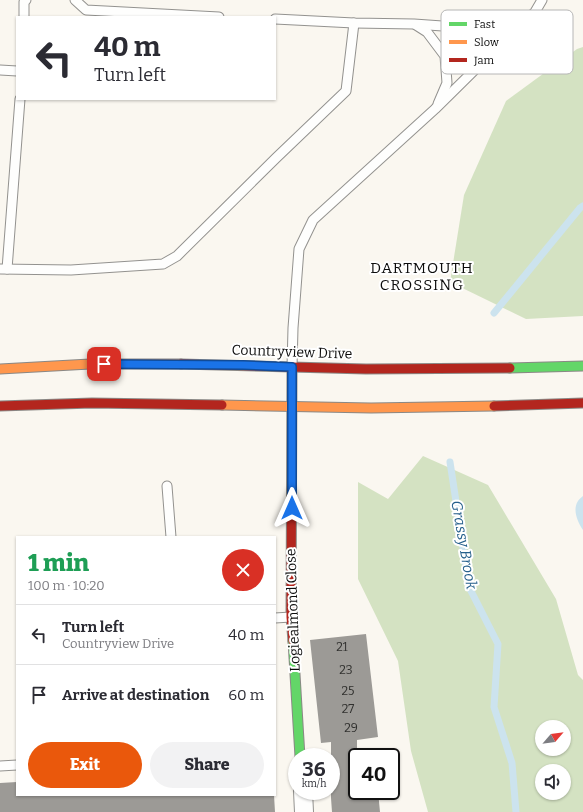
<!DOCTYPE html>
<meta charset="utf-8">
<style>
body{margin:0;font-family:Bitter,serif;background:#f2f2f3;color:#2b2b33;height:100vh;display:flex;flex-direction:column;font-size:15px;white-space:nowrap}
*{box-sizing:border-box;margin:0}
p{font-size:13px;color:#7c7c81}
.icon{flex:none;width:22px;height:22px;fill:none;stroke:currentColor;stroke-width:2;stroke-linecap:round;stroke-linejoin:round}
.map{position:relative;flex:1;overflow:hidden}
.panel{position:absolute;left:16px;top:536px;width:260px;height:260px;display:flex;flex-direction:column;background:#fff;border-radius:0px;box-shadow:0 1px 3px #0004}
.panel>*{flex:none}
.top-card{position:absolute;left:16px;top:16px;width:260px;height:84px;border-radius:0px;box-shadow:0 1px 3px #0004;background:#fff;color:#2b2b33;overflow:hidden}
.needle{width:26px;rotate:62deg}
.controls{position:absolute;left:535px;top:720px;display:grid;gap:8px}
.controls a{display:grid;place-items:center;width:36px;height:36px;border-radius:50%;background:#fff;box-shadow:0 1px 3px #0004;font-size:20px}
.speed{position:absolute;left:288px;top:748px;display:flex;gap:8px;font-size:20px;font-weight:700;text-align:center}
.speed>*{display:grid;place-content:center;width:52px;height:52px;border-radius:50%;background:#fff;box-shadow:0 1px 3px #0004;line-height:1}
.speed small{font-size:10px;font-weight:400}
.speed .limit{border:2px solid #111;border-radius:6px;background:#fff;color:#111}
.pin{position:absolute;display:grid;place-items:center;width:34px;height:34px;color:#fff;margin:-17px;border-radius:8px;box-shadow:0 2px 6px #0006}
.me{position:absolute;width:44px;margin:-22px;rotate:0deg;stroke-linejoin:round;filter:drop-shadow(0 0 3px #0008)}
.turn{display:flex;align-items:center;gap:14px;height:84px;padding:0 12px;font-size:18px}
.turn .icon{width:52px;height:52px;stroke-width:2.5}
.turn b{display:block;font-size:28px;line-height:34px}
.round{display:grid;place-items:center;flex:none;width:42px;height:42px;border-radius:21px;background:#f2f2f3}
.head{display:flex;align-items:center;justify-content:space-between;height:68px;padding:0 12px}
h1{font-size:24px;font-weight:800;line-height:30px;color:#1e9e55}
.cta{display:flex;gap:8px;margin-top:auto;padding:8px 12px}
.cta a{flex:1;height:46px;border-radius:24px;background:#ea580c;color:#fff;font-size:16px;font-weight:800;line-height:46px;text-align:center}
.cta a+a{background:#f2f2f3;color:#2b2b33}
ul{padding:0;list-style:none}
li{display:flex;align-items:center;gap:12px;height:60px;padding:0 12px;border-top:1px solid #e1e1e2}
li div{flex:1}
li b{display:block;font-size:15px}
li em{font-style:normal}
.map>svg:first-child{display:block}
.forest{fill:#d4e2c2;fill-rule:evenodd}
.water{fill:#cce3ee}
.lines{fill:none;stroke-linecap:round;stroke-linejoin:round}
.stream{stroke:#cce3ee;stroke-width:7}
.building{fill:#9c9a96}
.lane-casing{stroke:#93928f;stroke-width:11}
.street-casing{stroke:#93928f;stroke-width:20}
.fast-casing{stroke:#8a8885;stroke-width:11}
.slow-casing{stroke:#8a8885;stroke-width:11}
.jam-casing{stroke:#8a8885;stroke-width:11}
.lane{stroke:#fefefd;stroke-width:9}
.street{stroke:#fefefd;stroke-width:18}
.fast{stroke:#63d668;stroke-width:9}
.slow{stroke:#ff974d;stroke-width:9}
.jam{stroke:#b3261e;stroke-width:9}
.route-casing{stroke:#114b97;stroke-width:10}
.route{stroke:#1a73e8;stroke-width:7}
.labels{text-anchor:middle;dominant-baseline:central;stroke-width:4;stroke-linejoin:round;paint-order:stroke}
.number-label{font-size:12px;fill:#30302e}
.street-label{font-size:14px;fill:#0c0c0c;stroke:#fff}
.neighbourhood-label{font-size:15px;letter-spacing:1px;fill:#0c0c0c;stroke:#fff}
.water-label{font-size:15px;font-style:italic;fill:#26608c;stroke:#fff}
.key{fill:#fff;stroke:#b6b6b6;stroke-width:1}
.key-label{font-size:11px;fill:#0c0c0c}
</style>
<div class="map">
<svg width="583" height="812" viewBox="0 0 583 812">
<rect width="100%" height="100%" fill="#faf7f0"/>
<g class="forest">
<path d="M583,47V316L526,319L450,282L464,195L506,101L577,49Z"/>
<path d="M423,456L488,485L556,599L578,675L583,680V812H428L411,751L398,661L358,579V482L388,499ZM542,727H564V749H542ZM542,771H564V793H542Z"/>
</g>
<path class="water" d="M583,496V530C578,523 572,510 578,501C579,499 581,498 583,496Z"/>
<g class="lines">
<g class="stream">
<path d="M494,313L580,208L583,206"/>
<path d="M450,462L469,587L498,644L494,707L512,763L516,812"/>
</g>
</g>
<g class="building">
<path d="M366,634L378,737L357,740V791H378L380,812H332L331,798V742L321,743L310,640Z"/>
<path d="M17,782V795H274L275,812H0V783Z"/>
</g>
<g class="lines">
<g class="lane-casing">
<g id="lane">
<path d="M75,0L86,10L219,17"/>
<path d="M24,17V2L26,0"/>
<path d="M275,19L354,23L414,24L514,31"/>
<path d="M416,25L427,32L445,56L447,83L438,104"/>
<path d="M0,70L17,71"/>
<path d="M0,269L71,270L163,264L177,256L276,158L346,91L354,23"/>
<path d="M7,269L20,99"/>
<path d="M292,367L293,328L299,249L313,220L435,109L514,31L535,12L542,0"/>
<path d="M167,486L171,537"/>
<path d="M275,618L291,617"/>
<path d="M0,766L17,765"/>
</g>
</g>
<g class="street-casing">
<path id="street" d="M303,791L304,812"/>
</g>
<g class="fast-casing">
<g id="fast">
<path d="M510,368L583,366"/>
<path d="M293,641L300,757"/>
</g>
</g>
<g class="slow-casing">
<g id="slow">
<path d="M0,369L90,364H181"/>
<path d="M222,405L371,408L494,406"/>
</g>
</g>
<g class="jam-casing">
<g id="jam">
<path d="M181,364L366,369L510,368"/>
<path d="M292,367L291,617L293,641"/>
<path d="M0,406L92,403L222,405"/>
<path d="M494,406L583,403"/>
</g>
</g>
<use href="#lane" class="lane"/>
<use href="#street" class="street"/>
<use href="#fast" class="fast"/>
<use href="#slow" class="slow"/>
<use href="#jam" class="jam"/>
</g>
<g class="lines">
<g class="route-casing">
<path id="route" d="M104,364L243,365L292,367V508"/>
</g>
<use href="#route" class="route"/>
</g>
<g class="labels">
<g class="number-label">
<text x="342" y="647">21</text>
<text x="346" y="670">23</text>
<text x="348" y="691">25</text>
<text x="348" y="709">27</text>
<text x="351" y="728">29</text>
</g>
<g class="street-label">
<text transform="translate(292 352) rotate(2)">Countryview Drive</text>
<text transform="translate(293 610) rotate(-92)">Logiealmond Close</text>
</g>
<g class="neighbourhood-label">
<text x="422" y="268">DARTMOUTH<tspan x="422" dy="17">CROSSING</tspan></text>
</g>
<g class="water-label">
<text transform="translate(464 545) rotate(80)">Grassy Brook</text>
</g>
</g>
<rect x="441" y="10" width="132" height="64" rx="6" class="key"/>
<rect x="449" y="22" width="18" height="4" fill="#63d668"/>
<rect x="449" y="40" width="18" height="4" fill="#ff974d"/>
<rect x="449" y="58" width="18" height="4" fill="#b3261e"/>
<g class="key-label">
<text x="474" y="28">Fast</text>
<text x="474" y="46">Slow</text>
<text x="474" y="64">Jam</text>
</g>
</svg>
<div class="controls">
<a><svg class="needle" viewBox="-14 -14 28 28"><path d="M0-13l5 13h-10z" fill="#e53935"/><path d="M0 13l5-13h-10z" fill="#7c7c81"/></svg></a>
<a><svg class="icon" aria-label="sound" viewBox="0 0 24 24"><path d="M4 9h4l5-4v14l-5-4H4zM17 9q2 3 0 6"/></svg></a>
</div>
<div class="speed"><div>36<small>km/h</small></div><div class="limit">40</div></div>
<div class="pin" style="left:104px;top:364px;background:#d93025"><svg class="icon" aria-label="arrive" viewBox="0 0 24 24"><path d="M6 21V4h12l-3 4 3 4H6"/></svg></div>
<svg class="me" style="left:292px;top:508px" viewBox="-20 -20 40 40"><path d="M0-17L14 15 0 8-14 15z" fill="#1a73e8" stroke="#fff" stroke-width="4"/></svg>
<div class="top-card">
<div class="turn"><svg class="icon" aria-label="left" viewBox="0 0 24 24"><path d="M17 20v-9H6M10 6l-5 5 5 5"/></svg><div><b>40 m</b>Turn left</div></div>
</div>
<section class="panel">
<div class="head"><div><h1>1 min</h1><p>100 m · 10:20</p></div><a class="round" style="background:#d93025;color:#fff"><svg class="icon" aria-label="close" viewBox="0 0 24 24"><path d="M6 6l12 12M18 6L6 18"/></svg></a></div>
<ul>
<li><svg class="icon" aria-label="left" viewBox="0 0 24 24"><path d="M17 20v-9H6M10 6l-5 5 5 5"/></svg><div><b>Turn left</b><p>Countryview Drive</p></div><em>40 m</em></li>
<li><svg class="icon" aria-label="arrive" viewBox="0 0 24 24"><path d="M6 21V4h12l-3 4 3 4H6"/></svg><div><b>Arrive at destination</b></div><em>60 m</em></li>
</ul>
<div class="cta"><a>Exit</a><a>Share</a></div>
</section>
</div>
